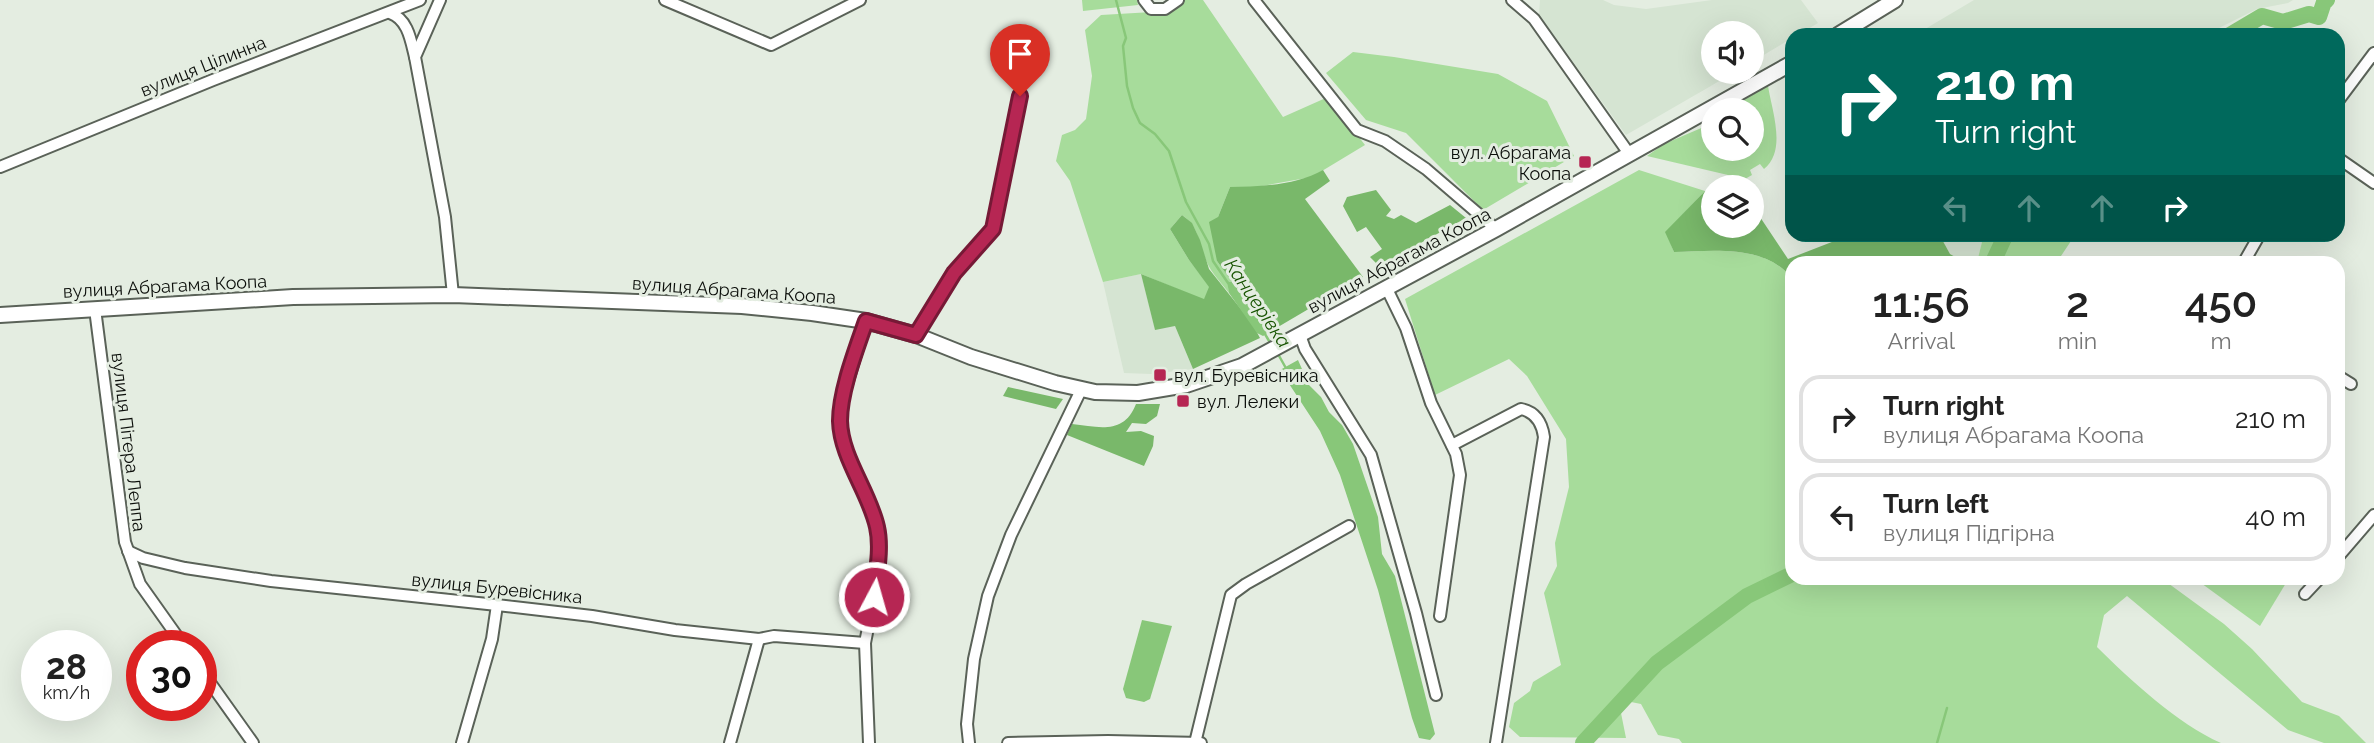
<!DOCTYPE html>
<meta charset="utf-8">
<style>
body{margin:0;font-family:Raleway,sans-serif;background:#f6f6f6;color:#222;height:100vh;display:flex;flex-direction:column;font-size:26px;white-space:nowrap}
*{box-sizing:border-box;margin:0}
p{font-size:23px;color:#767676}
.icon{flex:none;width:38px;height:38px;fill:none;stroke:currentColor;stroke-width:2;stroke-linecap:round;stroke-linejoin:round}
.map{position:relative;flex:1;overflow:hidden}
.details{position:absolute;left:1785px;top:256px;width:560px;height:329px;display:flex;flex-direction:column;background:#fff;border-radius:21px;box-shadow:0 7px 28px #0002}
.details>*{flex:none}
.hud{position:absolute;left:1785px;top:28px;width:560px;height:214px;border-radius:21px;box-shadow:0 7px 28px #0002;background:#00695c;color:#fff;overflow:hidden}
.fabs{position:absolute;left:1701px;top:21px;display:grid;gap:14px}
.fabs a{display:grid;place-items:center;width:63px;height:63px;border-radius:50%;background:#fff;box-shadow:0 7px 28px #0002;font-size:35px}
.speed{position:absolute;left:21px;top:630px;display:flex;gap:14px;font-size:35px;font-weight:700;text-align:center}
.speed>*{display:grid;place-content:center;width:91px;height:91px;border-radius:50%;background:#fff;box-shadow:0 7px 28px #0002;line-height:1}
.speed small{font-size:18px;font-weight:400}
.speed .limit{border:10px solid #d22;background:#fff;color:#111}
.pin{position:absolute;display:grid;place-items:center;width:60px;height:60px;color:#fff;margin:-72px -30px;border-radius:50% 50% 50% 0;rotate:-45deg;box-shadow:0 0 7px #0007}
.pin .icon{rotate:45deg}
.me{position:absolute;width:77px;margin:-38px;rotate:6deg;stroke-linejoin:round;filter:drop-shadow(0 0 5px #0008)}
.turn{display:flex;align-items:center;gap:24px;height:147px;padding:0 35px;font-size:32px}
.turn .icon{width:91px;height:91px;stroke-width:2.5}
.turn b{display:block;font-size:49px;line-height:60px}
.lanes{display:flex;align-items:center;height:66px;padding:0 35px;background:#0003;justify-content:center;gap:35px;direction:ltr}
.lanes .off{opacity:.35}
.eta{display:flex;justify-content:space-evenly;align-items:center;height:119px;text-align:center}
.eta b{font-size:42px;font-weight:600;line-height:49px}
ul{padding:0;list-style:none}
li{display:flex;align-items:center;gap:21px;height:88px;margin:0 14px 10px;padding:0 21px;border:4px solid #e0e0e0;border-radius:21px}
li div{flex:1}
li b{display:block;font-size:26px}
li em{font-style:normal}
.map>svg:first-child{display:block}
.built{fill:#d5e4d2}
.green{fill:#a7dc9b}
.forest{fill:#79b86a}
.water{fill:#88c779}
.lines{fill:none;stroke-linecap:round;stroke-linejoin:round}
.stream{stroke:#88c779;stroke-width:2.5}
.river{stroke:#88c779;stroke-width:16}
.minor-casing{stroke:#5a6258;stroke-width:14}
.major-casing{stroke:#5a6258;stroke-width:18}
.minor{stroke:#fff;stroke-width:10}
.major{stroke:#fff;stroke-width:14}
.route-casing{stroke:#761936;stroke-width:18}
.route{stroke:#b62653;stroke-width:12}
.poi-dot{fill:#b62653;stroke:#e4ede1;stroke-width:2.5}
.labels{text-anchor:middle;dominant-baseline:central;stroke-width:6;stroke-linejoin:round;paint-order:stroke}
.street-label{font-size:18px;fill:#0b0e0a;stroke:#e4ede1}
.poi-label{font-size:18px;fill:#0b0e0a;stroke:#e4ede1;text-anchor:start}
.water-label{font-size:19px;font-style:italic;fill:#175401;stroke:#e4ede1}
</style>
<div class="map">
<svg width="2374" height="743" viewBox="0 0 2374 743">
<rect width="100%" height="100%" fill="#e4ede1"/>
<g class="built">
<path d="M1540,0H1603L1614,5L1646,9L1712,0H1801L1818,23L1798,35H1792V38L1752,62V33H1713V72H1735L1626,135L1539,15Z"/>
<path d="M1974,0H2293L2288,3L2257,9L2205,35H1915Z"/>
<path d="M1939,235H1984L1978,258L1964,262L1950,254Z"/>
<path d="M1141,274L1155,329L1175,326L1193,369L1151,374L1124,373L1103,282Z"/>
</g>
<g class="green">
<path d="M1082,0H1137L1138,5L1083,11Z"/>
<path d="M1182,0H1203L1283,117L1328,97L1365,145L1312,177L1256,187H1230L1218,217L1217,261L1232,282L1228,281L1229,293C1223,285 1216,278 1211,270C1199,251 1202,229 1182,215L1170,229L1189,260L1210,287L1204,300L1141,274L1103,282L1070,181L1056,161L1062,135L1075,130L1086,119L1092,76L1085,30L1101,15L1169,11Z"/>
<path d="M1353,52L1394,57L1498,74L1547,101L1574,156L1483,210L1406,133L1366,120L1326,73Z"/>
<path d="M1768,86C1772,111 1787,151 1764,169L1760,164L1750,170L1752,175L1745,179L1647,156L1664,144L1713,123V149H1752V110H1732L1740,102Z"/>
<path d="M1639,170L1705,191L1666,232L1674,252C1713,251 1764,244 1792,278V578H2161L2224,624L2252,649L2302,702L2339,716L2366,743H2324L2288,730L2127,596L2104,615L2097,647C2130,680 2178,724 2221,743H1682L1679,739L1658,735L1641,704L1631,702L1621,713L1626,738L1520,737L1509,727L1514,703L1530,691L1533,682L1561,665L1544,593L1557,566L1555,543L1569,487L1566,439L1527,376L1509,359L1435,395L1405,299Z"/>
<path d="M1984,234H2075V235L2057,262H1967L1978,258Z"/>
<path d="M2194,578H2289L2260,626Z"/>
</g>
<g class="forest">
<path d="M1323,170L1330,181L1305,199L1363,277L1278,327L1261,307L1245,296L1232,282L1217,261L1209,222L1218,217L1230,187C1259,187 1297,185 1323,170Z"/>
<path d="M1376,190L1391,210L1386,216L1394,219L1401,215L1416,223L1450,205L1466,218L1379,266L1370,257L1382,249L1366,227L1357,232L1343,206L1347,197Z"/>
<path d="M1705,191L1713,193V226H1752V205L1788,259L1837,240L1836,235L1939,234L1950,254L1964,262H1792V278C1764,244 1713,251 1674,252L1665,232Z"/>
<path d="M1182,215L1192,223L1200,240L1209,269L1252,323L1260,338L1193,369L1175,326L1155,330L1141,274L1204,299L1209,287L1189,260L1170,229Z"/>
<path d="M1008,387L1063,399L1056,409L1003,396Z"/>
<path d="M1136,404H1160L1157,416L1146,424L1132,423L1126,432L1141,431L1154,436L1153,446L1144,466L1067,435L1072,424C1099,427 1124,435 1136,404Z"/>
</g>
<g class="water">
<path d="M1227,281L1232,282L1245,298L1261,307L1270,316L1276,314L1279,323L1278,327L1263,336L1257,333L1229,293Z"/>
<path d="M1298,360L1309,385L1321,397L1329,412L1342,425L1353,444L1378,517L1382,554L1395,576L1435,734L1430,740L1419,738L1412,718L1378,590L1340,475L1320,431L1280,370Z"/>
<path d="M1142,620L1172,626L1150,699L1144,702L1126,698L1123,689Z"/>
</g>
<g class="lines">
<g class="stream">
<path d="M1116,0L1126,38L1123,46L1127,86L1133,108L1140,123L1155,134L1169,151L1186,202L1209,244L1213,261L1228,283"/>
<path d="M1265,334L1272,346"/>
<path d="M1278,354L1287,370"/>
<path d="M1937,743L1947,708"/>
</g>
<g class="river">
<path d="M2230,35L2262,16L2283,22L2309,14L2319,17L2324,2L2327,0"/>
<path d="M1993,262L2006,234"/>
<path d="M1583,743L1657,663L1747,596L1792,574"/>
</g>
<g class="minor-casing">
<g id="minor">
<path d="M440,0L415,57L445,217L453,295"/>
<path d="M665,0L771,45L860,0"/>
<path d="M1144,0L1151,9H1165L1178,0"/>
<path d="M1254,0L1357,130L1385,141L1426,169L1496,229"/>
<path d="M1512,0L1534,19L1630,155"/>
<path d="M390,13C408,19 411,41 415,57"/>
<path d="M2338,101L2374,53"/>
<path d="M2338,158L2374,183"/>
<path d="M0,167L213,80L420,0"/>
<path d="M2244,262L2260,234"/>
<path d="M1386,287L1406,328L1431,403L1456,454L1460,475L1440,616"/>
<path d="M95,309L125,542L140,584L184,646"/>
<path d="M866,321L842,401L840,419L844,444L871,507L879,532L874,597L865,643L869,743"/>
<path d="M916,335L954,273L993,229L1020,96"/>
<path d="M1300,335L1305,349L1371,455L1416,613L1436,695"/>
<path d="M2338,376L2351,384"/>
<path d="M1452,445L1521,409C1536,412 1542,423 1544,437L1496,743"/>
<path d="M128,551L143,558L185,568L271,581L497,605L592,616L675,630L759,639L774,636L865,643"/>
<path d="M2338,557L2374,515"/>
<path d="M2305,594L2320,578"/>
<path d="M201,670L253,743"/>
<path d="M462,743L492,639L497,605"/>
<path d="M730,743L759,639"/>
<path d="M969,743L967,724L974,659L988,596L1011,535L1081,390"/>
<path d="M1008,743L1108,741L1201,743"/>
<path d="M1195,743L1231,595L1246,584L1349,526"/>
</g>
</g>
<g class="major-casing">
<g id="major">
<path d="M1838,35L1895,0"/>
<path d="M0,315L293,297L453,295L742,306L812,313L866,321L916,335L971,357L1055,383L1095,392L1138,393L1186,385L1242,366L1496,229L1792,63"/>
</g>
</g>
<use href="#minor" class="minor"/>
<use href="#major" class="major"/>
</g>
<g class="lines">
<g class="route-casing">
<path id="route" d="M874,597C876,576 882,549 877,527C869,491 841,458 840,421C840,391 856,350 866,321L916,335L954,273L993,229L1020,96"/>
</g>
<use href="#route" class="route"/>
</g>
<g class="poi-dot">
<rect x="1578" y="155" width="14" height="14" rx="3.5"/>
<rect x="1153" y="368" width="14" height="14" rx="3.5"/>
<rect x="1176" y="394" width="14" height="14" rx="3.5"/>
</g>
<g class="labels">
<g class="street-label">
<text transform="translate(203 66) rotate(-22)">вулиця Цілинна</text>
<text transform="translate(1399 260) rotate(-28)">вулиця Абрагама Коопа</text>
<text transform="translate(165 286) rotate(-3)">вулиця Абрагама Коопа</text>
<text transform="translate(734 290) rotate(4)">вулиця Абрагама Коопа</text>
<text transform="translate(129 442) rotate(83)">вулиця Пітера Леппа</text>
<text transform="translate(497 588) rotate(6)">вулиця Буревісника</text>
</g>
<g class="poi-label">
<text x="1571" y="152" text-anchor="end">вул. Абрагама<tspan x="1571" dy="21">Коопа</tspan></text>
<text x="1174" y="375">вул. Буревісника</text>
<text x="1197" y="401">вул. Лелеки</text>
</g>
<g class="water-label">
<text transform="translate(1258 303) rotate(56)">Канцерівка</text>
</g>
</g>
</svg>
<div class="fabs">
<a><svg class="icon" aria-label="sound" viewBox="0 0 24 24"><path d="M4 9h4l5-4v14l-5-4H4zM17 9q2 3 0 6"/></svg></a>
<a><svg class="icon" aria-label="search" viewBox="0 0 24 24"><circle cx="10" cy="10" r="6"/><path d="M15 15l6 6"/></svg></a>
<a><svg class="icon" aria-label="layers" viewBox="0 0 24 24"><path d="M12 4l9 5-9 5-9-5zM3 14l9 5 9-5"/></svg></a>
</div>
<div class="speed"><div>28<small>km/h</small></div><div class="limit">30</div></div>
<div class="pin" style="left:1020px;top:96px;background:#d93025"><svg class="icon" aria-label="arrive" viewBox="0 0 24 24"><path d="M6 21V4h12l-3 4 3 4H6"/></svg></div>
<svg class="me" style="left:874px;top:597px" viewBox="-20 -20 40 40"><circle r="17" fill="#b62653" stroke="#fff" stroke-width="3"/><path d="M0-11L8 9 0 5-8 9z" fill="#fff"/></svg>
<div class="hud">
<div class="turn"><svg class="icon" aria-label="right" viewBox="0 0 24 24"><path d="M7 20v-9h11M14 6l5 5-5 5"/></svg><div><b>210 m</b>Turn right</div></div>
<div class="lanes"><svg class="icon off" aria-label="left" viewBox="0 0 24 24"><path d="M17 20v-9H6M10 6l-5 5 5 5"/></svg><svg class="icon off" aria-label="ahead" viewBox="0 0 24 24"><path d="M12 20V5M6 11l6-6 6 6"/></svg><svg class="icon off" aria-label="ahead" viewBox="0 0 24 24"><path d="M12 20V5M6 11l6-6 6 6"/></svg><svg class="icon" aria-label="right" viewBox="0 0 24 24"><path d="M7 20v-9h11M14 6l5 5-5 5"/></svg></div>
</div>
<section class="details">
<div class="eta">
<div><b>11:56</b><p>Arrival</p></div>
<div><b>2</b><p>min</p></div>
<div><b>450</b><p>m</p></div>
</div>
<ul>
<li><svg class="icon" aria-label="right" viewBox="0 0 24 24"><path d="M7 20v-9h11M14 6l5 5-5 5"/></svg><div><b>Turn right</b><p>вулиця Абрагама Коопа</p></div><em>210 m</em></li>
<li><svg class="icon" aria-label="left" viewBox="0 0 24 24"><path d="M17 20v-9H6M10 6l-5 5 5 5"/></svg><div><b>Turn left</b><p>вулиця Підгірна</p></div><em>40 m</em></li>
</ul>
</section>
</div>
